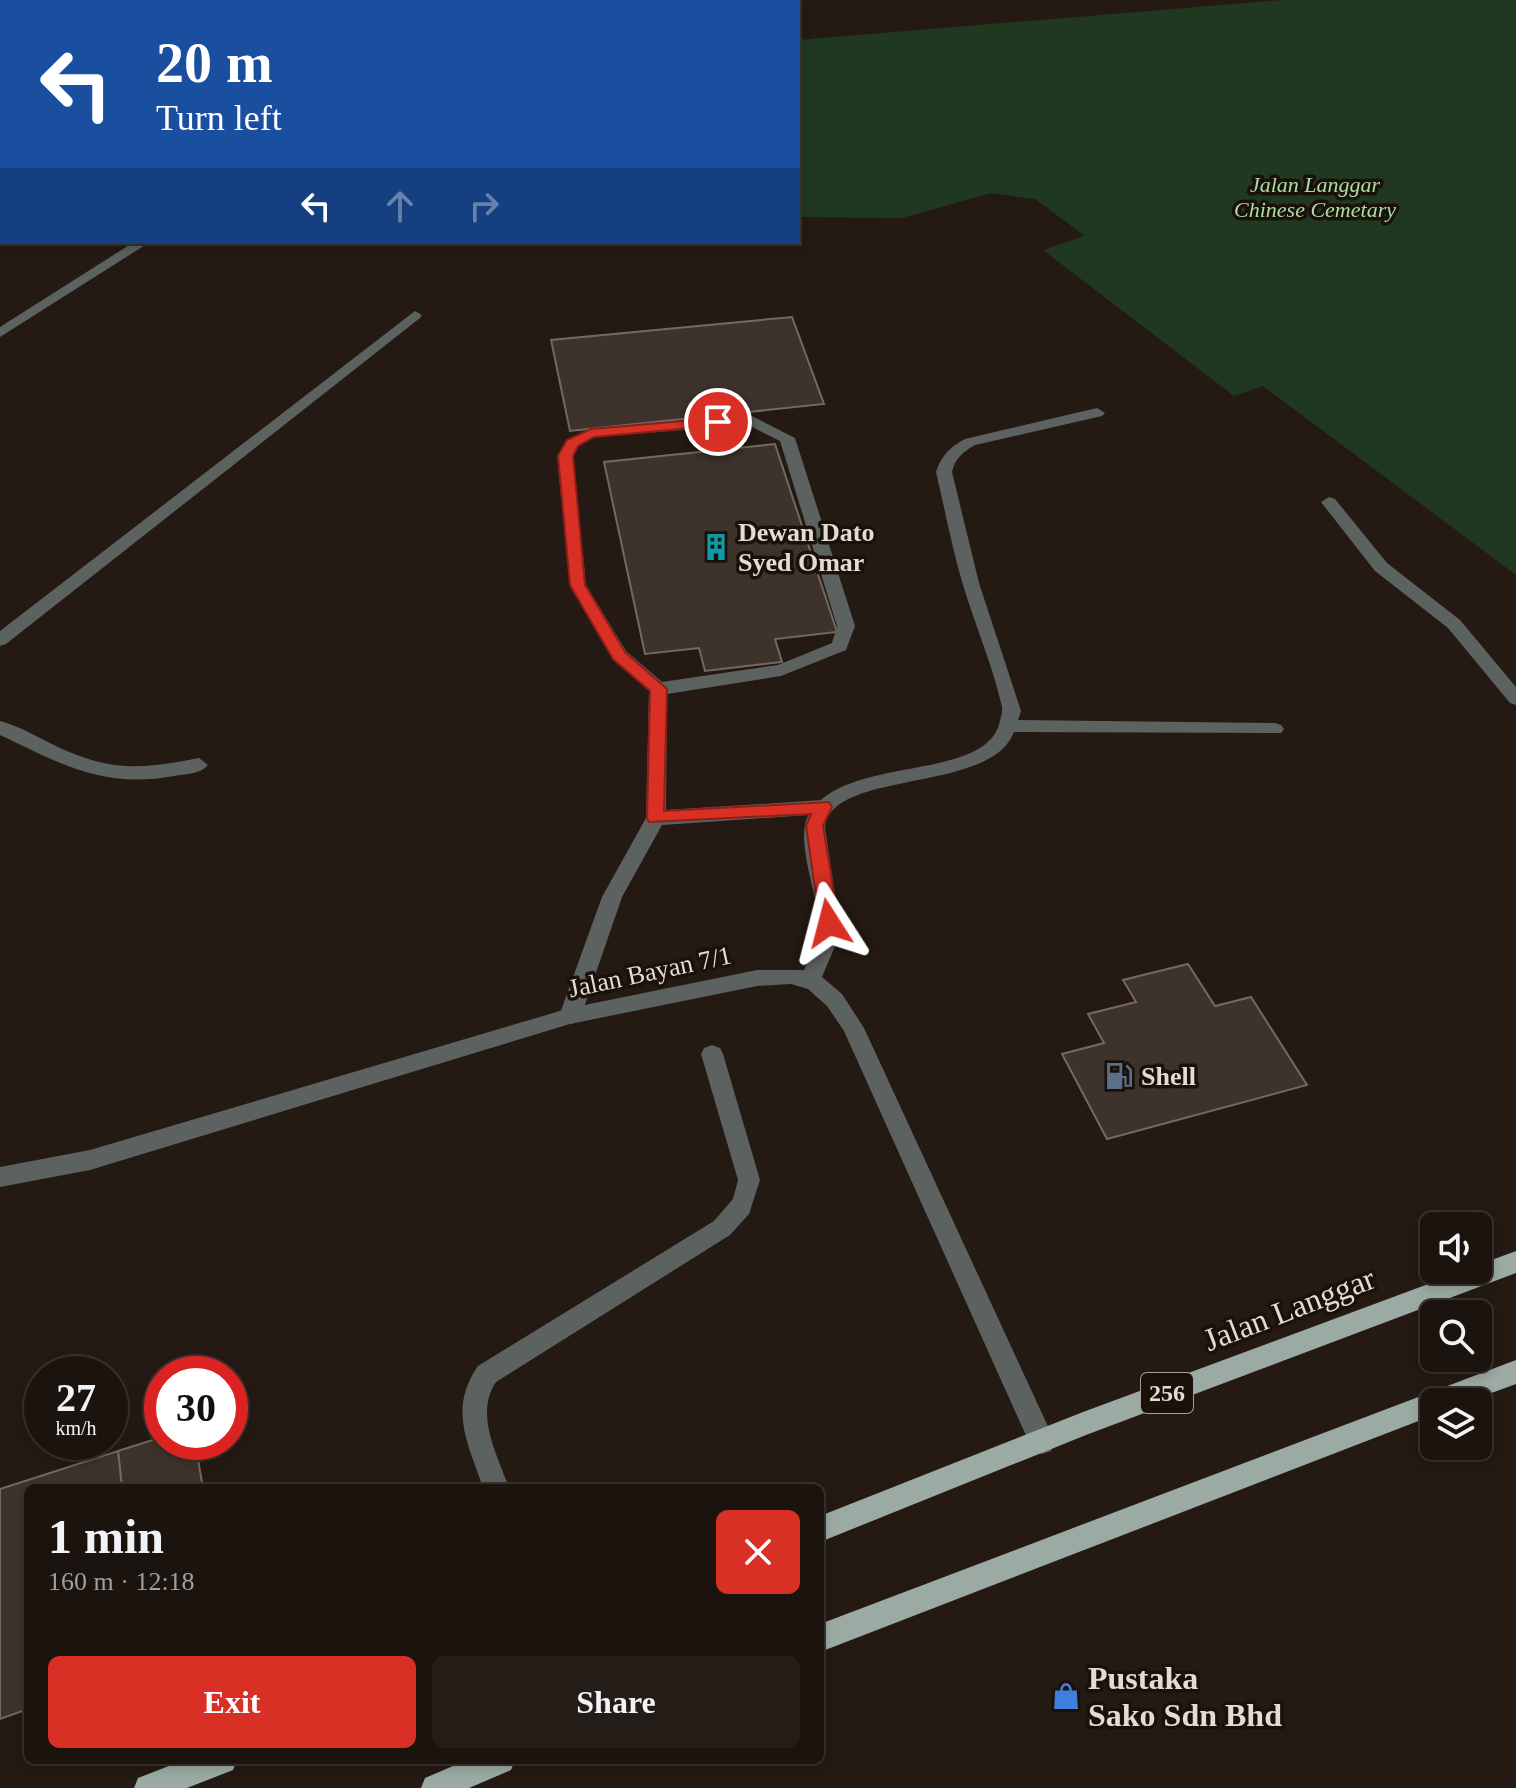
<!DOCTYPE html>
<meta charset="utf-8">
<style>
body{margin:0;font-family:"Times New Roman",serif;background:#241d17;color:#f1f3f6;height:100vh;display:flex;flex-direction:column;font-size:30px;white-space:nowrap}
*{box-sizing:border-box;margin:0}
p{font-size:26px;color:#a09e9e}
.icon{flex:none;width:44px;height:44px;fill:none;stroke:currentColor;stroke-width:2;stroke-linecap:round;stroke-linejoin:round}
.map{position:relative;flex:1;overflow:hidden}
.panel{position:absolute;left:24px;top:1484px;width:800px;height:280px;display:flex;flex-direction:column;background:#1b140e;border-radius:12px;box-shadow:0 4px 12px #0003,0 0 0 2px #39332e}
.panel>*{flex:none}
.top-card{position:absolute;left:0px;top:0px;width:800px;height:244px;box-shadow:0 4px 12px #0003,0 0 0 2px #39332e;background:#1a4fa0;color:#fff;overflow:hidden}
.controls{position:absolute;left:1420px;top:1212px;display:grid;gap:16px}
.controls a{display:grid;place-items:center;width:72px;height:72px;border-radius:12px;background:#1b140e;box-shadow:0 4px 12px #0003,0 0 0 2px #39332e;font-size:40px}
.speed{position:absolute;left:24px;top:1356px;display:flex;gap:16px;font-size:40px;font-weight:700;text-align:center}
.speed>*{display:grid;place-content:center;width:104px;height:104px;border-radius:50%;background:#1b140e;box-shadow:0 4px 12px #0003,0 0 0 2px #39332e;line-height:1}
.speed small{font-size:20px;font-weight:400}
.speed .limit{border:12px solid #d22;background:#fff;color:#111}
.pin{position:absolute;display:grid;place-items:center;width:68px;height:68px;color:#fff;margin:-34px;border:4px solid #fff;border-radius:50%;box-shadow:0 2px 8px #0007}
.me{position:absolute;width:88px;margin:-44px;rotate:351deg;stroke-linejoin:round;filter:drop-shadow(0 0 6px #0008)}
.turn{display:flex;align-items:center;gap:28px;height:168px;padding:0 24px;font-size:36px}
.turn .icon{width:104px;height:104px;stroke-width:2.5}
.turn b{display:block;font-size:56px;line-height:68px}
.lanes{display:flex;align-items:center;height:76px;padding:0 24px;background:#0003;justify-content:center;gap:40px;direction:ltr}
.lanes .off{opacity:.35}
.round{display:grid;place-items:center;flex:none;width:84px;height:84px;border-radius:12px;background:#241d17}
.overview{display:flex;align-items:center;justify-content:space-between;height:136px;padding:0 24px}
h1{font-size:48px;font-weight:700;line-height:60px}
.primary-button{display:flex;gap:16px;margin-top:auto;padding:16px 24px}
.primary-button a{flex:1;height:92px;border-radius:12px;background:#d93025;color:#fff;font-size:32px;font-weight:700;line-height:92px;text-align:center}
.primary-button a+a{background:#241d17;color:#f1f3f6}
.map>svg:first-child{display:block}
.green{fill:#20381f}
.building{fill:#3e332c;stroke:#756860;stroke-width:2}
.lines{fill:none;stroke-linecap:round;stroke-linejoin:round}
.service{fill:#5c625f;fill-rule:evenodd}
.minor{fill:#5c625f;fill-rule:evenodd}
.primary{fill:#9caaa4;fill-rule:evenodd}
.route{fill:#d93025;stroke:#8d1f18;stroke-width:2}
.labels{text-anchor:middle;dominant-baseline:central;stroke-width:7;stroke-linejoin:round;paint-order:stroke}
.far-park-label{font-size:22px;font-style:italic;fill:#aadda6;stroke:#1a110a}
.shield{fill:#1a110a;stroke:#a69e99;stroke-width:2}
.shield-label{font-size:24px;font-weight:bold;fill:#e2dbd6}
.poi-label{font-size:26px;font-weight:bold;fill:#e2dbd6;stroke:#1a110a;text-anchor:start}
.street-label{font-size:26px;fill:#e2dbd6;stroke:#1a110a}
.near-street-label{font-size:32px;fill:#e2dbd6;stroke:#1a110a}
.near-poi-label{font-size:32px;font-weight:bold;fill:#e2dbd6;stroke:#1a110a;text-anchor:start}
</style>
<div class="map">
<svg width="1516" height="1788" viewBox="0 0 1516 1788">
<rect width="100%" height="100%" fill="#241a13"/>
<path class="green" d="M1281,0H1516V575L1263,386L1234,396L1043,250L1085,236L1035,199L991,193L902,218L798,217V40Z"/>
<g class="building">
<path d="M792,317L824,404L570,431L551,340Z"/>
<path d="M775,444L837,632L775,639L782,662L705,671L699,648L645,654L604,462Z"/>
<path d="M1188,964L1215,1006L1251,997L1307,1085L1107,1139L1062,1054L1104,1043L1088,1014L1136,1002L1123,980Z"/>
<path d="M162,1437V1442H195L203,1488H122L118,1451Z"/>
<path d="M118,1451L122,1488H28V1709L0,1719V1489Z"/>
</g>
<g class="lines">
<g class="service">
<path d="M750,415L795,438L855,626L846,650L781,676L667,694L666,810L823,800L833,807L823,814L662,825L622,897L581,1016L578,1022L570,1024L562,1022L559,1016L602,897L646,818L649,691L613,659L570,585L557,456L567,440L591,428ZM748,425L780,441L837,626L832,643L778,665L662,682L626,651L586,585L573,456L578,446L594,437Z"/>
<path d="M712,1045L720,1048L723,1054L760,1180L749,1214L730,1235L496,1382C474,1414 498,1456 509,1488H483C468,1443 448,1409 478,1366L714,1221L733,1199L738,1180L701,1054L704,1048Z"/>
</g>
<g class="minor">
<path d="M169,0H183L167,2Z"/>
<path d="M515,0H528L513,2Z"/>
<path d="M2,88V97L0,98V89Z"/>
<path d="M134,242H150L0,337V327Z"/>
<path d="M415,311L422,315L420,318L6,644L0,646V631Z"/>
<path d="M1097,408L1105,413L1102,416L975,445C963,452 955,458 952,472L979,583L1021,711L1018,720L1275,723L1281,725L1284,729L1281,733L1014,732C991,794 832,769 825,827L839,923L838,939L822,977L842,994L864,1028L1051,1433L1055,1442L1051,1451L1042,1454L1033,1451L844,1031L827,1006L808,989L791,984L757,986L570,1024L90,1170L0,1187V1167L90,1150L570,1008L757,970H804C811,955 819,941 819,924C818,896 795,840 808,816C842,754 980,783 999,725C1000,719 1003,713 1002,707C993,666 975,625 963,585C952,548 945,510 936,472C941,456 950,447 965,439Z"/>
<path d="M1329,497L1335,499L1387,563L1460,620L1516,687V705L1510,703L1448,628L1375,571L1321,502Z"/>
<path d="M0,721C20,726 39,738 58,747C111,772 143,769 199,758L208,765C201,774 185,774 174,776C104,789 61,764 0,735Z"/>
</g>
<g class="primary">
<path d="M1516,1251V1273L1086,1435L820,1542V1516L1083,1412L1466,1270H1478V1265Z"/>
<path d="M1516,1360V1384L1467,1402H1434V1415L820,1652V1624Z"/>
<path d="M184,1760H237L233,1770L187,1788H134L138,1778Z"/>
<path d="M467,1760H515L511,1770L469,1788H421L425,1778Z"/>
</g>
</g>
<path class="route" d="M718,418L723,419V425L594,437L578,446L573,456L585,585L625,652L667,689L664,811L829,802L832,807L823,826L839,923L829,930L820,923L806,826L811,814L649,822L647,818L650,691L613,659L570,585L558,456L567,440L591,429Z"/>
<defs>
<g id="building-bare" transform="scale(2.16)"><path d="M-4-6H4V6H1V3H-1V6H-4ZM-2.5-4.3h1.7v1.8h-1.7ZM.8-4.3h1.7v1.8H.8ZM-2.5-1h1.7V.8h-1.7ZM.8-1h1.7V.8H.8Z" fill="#0f9aa8" stroke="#1a110a" stroke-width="2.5" paint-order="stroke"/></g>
<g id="fuel-bare" transform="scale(2.16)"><path d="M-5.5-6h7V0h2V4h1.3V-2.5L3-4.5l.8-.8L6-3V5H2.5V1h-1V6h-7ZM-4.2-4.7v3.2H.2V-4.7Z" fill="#5c6f8a" stroke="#1a110a" stroke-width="2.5" paint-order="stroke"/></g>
<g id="shop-bare" transform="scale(2.16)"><path d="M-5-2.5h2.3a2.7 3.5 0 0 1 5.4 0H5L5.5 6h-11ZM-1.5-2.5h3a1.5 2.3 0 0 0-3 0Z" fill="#3f7fe0" stroke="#1a110a" stroke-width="2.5" paint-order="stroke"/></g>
</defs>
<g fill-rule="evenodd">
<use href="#building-bare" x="716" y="547"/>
<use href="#fuel-bare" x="1119" y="1076"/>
<use href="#shop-bare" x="1066" y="1696"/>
</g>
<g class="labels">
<g class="far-park-label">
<text x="1315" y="184">Jalan Langgar<tspan x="1315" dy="25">Chinese Cemetary</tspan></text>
</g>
<rect class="shield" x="1141" y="1373" width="52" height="40" rx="6"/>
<g class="shield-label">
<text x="1167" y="1393">256</text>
</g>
<g class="poi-label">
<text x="738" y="532">Dewan Dato<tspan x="738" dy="30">Syed Omar</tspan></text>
<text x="1141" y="1076">Shell</text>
</g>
<g class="street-label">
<text transform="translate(650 972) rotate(-12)">Jalan Bayan 7/1</text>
</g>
<g class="near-street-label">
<text transform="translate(1289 1309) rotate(-21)">Jalan Langgar</text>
</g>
<g class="near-poi-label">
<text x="1088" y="1678">Pustaka<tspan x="1088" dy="37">Sako Sdn Bhd</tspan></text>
</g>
</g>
</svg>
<div class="controls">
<a><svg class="icon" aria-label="sound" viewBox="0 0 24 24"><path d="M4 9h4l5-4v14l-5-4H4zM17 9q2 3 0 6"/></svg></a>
<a><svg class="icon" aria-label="search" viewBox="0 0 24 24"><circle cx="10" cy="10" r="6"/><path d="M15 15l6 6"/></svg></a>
<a><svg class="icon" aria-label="layers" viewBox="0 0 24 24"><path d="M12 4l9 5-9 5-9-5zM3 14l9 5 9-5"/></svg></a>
</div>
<div class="speed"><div>27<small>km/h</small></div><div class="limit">30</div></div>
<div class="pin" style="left:718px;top:422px;background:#d93025"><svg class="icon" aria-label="arrive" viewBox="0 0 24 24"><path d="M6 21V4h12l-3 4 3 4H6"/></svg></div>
<svg class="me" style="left:829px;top:923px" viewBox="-20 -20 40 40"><path d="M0-17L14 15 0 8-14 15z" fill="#d93025" stroke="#fff" stroke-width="4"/></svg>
<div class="top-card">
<div class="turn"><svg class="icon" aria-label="left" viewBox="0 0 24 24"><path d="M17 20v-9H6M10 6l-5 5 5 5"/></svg><div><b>20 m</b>Turn left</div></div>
<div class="lanes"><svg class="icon" aria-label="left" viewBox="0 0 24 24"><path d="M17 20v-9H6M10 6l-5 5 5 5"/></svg><svg class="icon off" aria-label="ahead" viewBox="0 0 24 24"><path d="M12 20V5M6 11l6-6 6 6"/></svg><svg class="icon off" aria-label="right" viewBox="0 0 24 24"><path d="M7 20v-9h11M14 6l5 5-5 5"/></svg></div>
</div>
<section class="panel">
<div class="overview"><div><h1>1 min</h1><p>160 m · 12:18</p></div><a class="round" style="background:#d93025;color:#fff"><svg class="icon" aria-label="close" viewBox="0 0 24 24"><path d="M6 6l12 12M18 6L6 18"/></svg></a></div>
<div class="primary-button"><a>Exit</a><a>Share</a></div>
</section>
</div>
